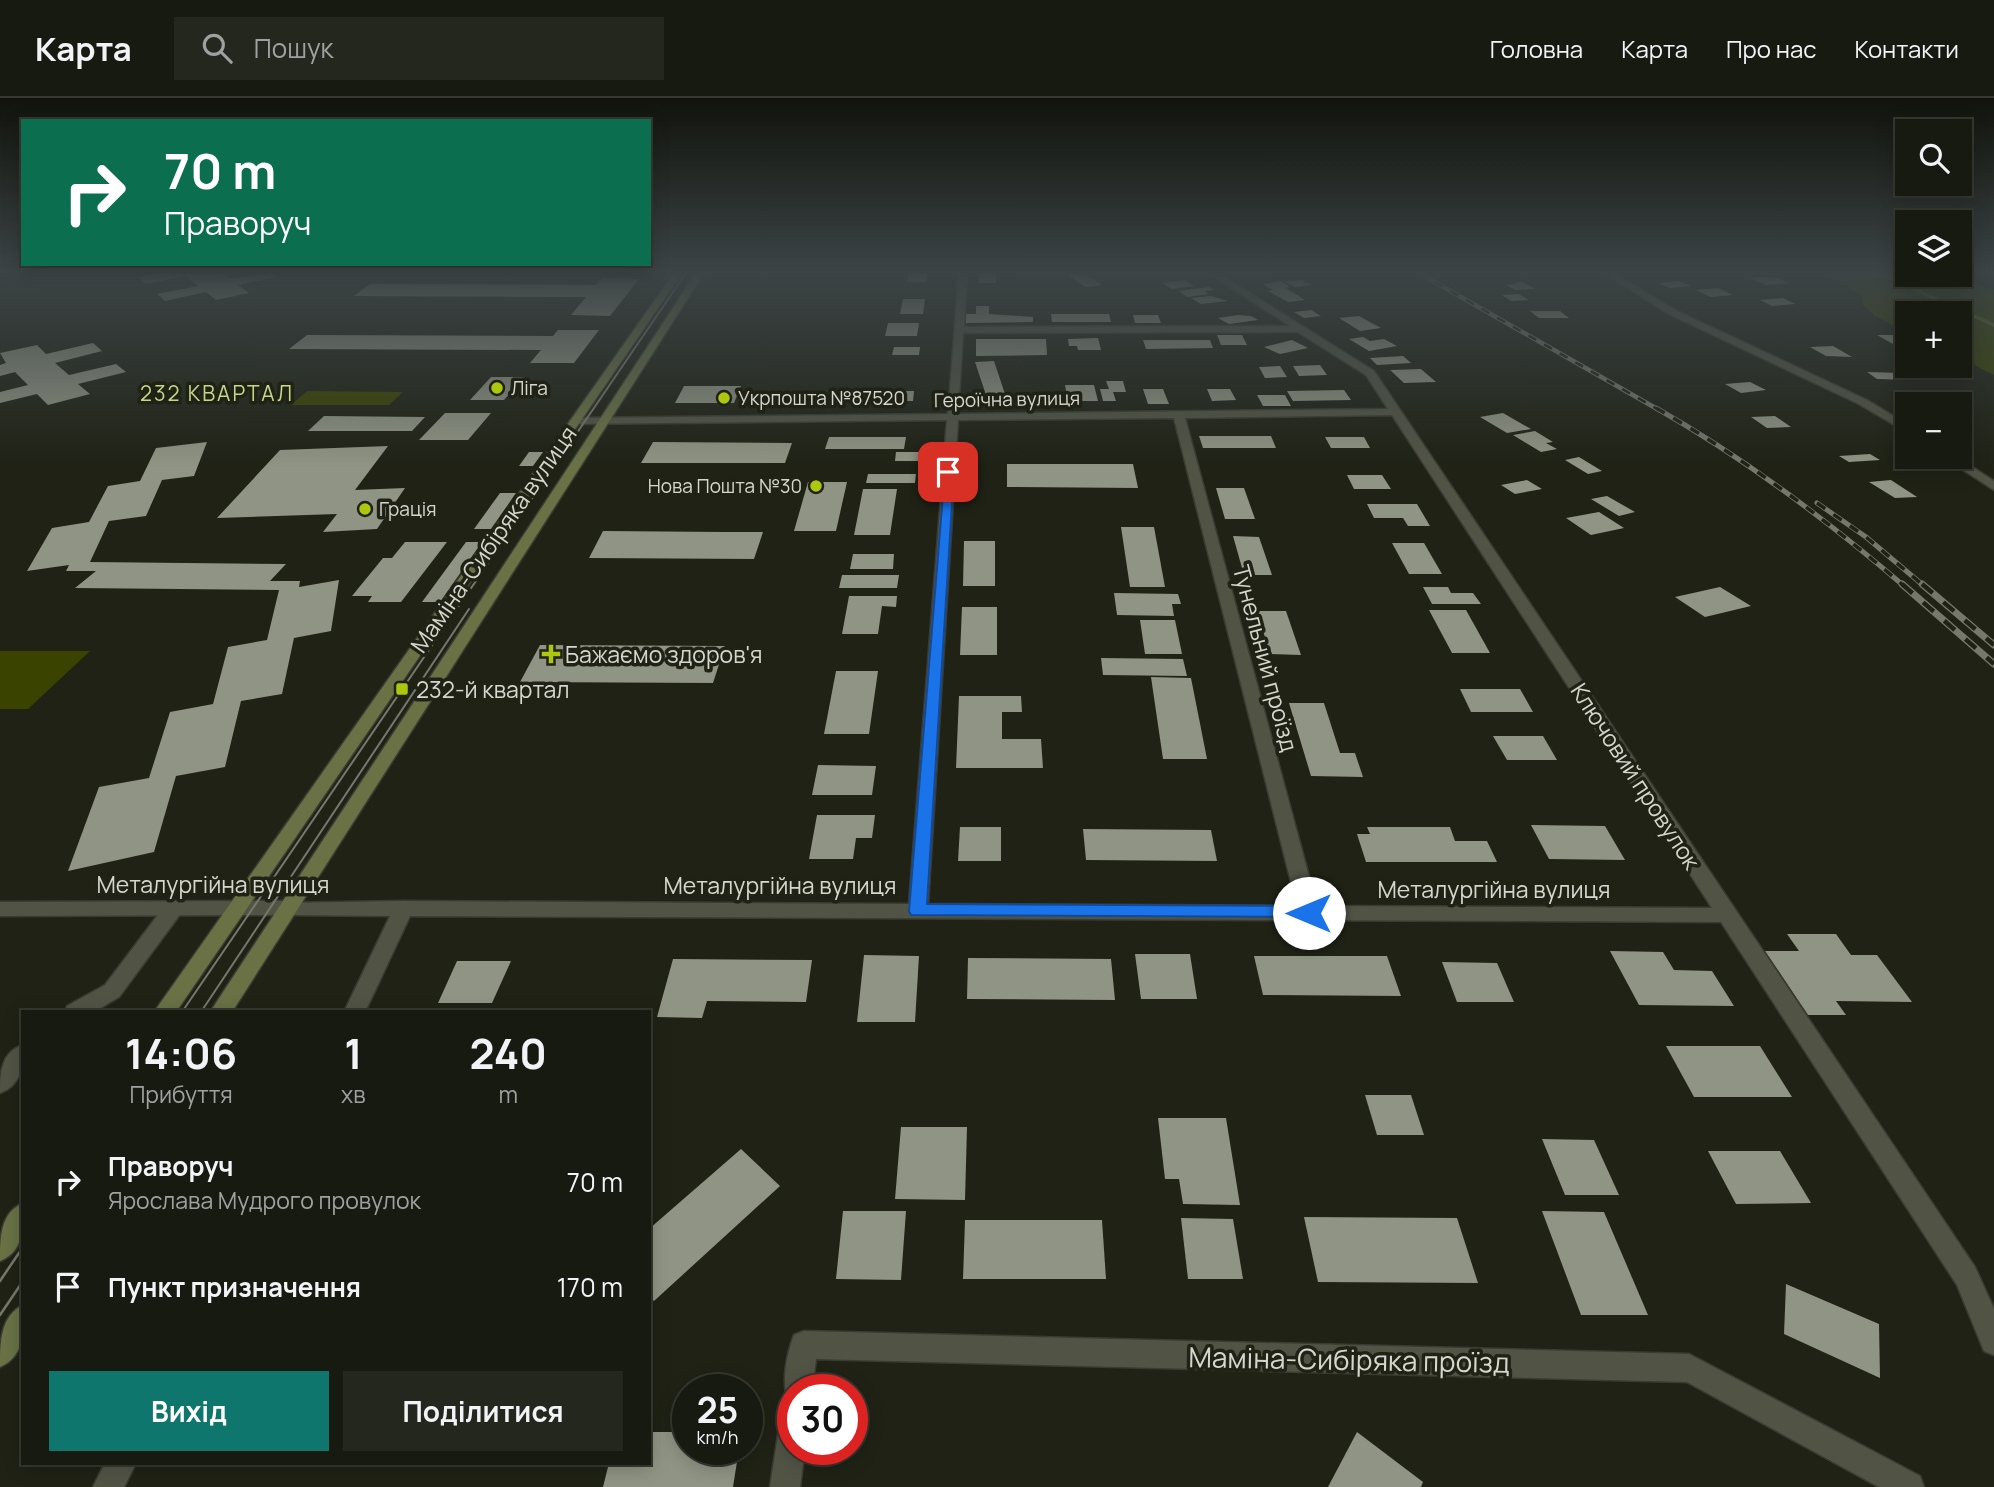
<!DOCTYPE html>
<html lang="uk">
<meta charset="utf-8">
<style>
body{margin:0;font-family:Manrope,sans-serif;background:#24271e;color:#f1f3f6;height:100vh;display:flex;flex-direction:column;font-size:26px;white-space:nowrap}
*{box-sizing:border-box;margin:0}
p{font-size:23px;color:#9ea19f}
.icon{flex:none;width:38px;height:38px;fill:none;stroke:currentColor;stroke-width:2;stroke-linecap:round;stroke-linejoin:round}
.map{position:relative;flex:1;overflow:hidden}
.sheet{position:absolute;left:21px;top:912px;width:630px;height:455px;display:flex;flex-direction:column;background:#171a10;border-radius:0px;box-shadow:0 4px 18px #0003,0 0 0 2px #363830}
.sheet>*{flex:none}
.banner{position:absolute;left:21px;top:21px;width:630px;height:147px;border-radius:0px;box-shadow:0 4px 18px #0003,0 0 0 2px #363830;background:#0b6e4f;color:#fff;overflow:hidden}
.controls{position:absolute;left:1895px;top:21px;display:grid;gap:14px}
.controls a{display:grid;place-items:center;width:77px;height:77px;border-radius:0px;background:#171a10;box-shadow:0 4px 18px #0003,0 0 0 2px #363830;font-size:35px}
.speed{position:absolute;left:672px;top:1276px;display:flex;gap:14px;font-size:35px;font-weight:700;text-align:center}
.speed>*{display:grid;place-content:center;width:91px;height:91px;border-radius:50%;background:#171a10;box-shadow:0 4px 18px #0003,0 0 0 2px #363830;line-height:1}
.speed small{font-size:18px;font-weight:400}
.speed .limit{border:10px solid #d22;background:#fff;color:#111}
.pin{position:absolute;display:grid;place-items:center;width:60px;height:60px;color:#fff;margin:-30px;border-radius:14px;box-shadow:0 4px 10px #0006}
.me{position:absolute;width:77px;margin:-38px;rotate:270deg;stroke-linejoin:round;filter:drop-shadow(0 0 5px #0008)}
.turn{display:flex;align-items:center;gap:24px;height:147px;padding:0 28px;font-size:32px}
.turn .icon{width:91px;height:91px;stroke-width:2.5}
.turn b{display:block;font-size:49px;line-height:60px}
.eta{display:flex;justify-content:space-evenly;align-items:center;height:119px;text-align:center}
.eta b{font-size:42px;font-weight:700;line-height:49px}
.button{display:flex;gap:14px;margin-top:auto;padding:14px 28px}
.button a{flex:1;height:80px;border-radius:0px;background:#0f766e;color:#fff;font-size:28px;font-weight:700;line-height:80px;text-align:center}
.button a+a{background:#24271e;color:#f1f3f6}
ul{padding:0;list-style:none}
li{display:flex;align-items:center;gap:21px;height:105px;padding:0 28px}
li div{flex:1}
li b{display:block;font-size:26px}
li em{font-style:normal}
header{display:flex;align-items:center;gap:42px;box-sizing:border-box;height:98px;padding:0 35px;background:#171a10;border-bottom:2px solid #363830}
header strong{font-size:33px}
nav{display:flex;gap:38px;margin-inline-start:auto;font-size:24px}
.search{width:490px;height:63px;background:#24271e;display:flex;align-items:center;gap:18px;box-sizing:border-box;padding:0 24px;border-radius:0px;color:#9ea19f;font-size:26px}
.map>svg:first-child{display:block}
.green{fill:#3a4400}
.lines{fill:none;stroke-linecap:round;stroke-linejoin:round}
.stream{fill:#64702b;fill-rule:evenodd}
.building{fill:#909484}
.minor-casing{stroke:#3a3c33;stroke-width:3}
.tertiary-casing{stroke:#3a3c33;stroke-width:3}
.secondary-casing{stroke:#3a3c33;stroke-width:3}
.minor{fill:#515445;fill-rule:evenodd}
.tertiary{fill:#515445;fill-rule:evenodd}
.secondary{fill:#697145;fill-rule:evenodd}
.tram-far1{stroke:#76786e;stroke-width:2}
.tram{stroke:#76786e;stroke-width:2.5}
.rail-far2-casing{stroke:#76786e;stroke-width:4.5}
.rail-far1-casing{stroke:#76786e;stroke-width:5}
.rail-casing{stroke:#76786e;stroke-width:7}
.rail-far2{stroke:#1f2215;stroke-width:2.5;stroke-dasharray:9;stroke-linecap:butt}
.rail-far1{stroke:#1f2215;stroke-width:3.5;stroke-dasharray:10;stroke-linecap:butt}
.rail{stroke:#1f2215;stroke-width:4.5;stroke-dasharray:14;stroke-linecap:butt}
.route{fill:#1a73e8;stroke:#114b97;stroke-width:2}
.poi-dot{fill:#adc60f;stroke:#1f2215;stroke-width:2.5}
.labels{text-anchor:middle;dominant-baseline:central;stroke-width:7;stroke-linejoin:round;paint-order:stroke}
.far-poi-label{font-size:19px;fill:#d5d7cf;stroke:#1f2215;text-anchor:start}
.far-street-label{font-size:19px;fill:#d5d7cf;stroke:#1f2215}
.far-neighbourhood-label{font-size:21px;letter-spacing:2px;fill:#c6d68b;stroke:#1f2215}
.street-label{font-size:23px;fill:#d5d7cf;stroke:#1f2215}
.poi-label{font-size:23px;fill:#d5d7cf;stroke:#1f2215;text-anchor:start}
.near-street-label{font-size:28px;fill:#d5d7cf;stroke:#1f2215}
</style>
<header>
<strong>Карта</strong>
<div class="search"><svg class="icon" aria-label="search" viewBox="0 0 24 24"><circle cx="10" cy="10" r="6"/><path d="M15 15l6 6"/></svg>Пошук</div>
<nav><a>Головна</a><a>Карта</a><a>Про нас</a><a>Контакти</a></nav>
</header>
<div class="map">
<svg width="1994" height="1389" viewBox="0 0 1994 1389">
<rect width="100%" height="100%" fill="#1f2215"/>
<g class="green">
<path d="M1820,175L1956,177L1994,193V277L1960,260V215H1908L1907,234L1875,218L1863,207L1861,198L1847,187Z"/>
<path d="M307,293L403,294L389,307H291Z"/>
<path d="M0,553H90L28,611H0Z"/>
</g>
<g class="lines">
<path class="stream" d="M1875,175H1881L1994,225V229Z"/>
</g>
<g class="building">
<path d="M161,175H222L230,181L269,175L276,179L238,187L249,195L216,202L206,194L165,203L157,196L198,188L186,178L146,186L138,179Z"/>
<path d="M909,175H927L926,184H907Z"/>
<rect x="979" y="175" width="17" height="10"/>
<path d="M1084,175L1102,187L1085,189L1068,177Z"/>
<path d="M1764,179L1777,180L1788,185L1766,187L1750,180Z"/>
<path d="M602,180L639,181L610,218L571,217L586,199L354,198L370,186L596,187Z"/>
<path d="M1185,182L1194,188L1172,191L1162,185Z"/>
<path d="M1302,182L1312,187L1295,189L1285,184Z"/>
<path d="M1281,183L1290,189L1276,192L1286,190L1305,202L1288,204L1268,193L1273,192L1263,186Z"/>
<path d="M1679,183L1691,188L1670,190L1658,185Z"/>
<path d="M1513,184H1523L1535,191L1515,192L1506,187L1516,186Z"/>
<path d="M1209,189L1214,192L1205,193L1209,196L1187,199L1179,193Z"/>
<path d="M1718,190L1733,197L1711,199L1696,192Z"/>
<path d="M1519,196L1529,202L1511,203L1502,197Z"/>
<path d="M1211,198L1228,203L1201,206L1191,200Z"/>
<path d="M1783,200L1795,206L1772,208L1760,202Z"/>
<path d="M903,201H925L923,216H900Z"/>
<path d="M976,208H989V216L1033,219V224L966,225V216H976Z"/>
<path d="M1311,212L1321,218L1304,220L1294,214Z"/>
<path d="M1530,213H1560L1569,220H1539Z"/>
<path d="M1051,216H1109L1111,224H1052Z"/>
<path d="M1133,217H1158L1161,225H1135Z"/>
<path d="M1238,217L1251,218L1258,222L1229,226L1218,220Z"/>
<path d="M1359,218L1381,230L1360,233L1339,220Z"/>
<path d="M888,225H919L917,238H885Z"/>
<path d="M558,232H599L574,265H530L541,252L289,251L307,237L553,238Z"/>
<path d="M1217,237H1242L1247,247H1221Z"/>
<path d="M1877,237H1904L1908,239V246H1893Z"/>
<path d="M1363,239L1370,243L1384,241L1397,248L1369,253L1349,241Z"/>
<path d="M1098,240L1101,252H1078L1077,248H1069L1068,241Z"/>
<path d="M976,241H1046L1047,257L976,258Z"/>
<path d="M1143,242H1210L1213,250L1146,251Z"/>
<path d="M1292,242L1308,250L1280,256L1264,249Z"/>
<path d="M93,245L102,253L55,265L69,277L116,266L126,274L78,286L90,296L48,307L37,296L0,305V294L28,287L15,274L0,278V267L6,265L0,255L37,247L46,256Z"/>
<path d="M1833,248L1852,259L1826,258L1810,249Z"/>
<path d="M894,249H920L919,257H892Z"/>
<path d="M1403,258L1411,265L1377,267L1370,260Z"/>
<path d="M994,263L1008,305L989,306L975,264Z"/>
<path d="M1320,267L1327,277L1299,278L1293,268Z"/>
<path d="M1280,268L1287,279L1265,280L1259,269Z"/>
<path d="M1917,268H1932L1948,276L1933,277Z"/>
<path d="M1421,271L1436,284L1404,285L1390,272Z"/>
<path d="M1867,274L1903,275L1913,282L1877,281Z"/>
<path d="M491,279H524L504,302H470Z"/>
<path d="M1106,283H1123L1126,294H1113L1116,303H1103L1100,291H1109Z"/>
<path d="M1750,284L1766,292L1741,295L1725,286Z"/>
<path d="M1065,287H1094L1098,303H1068Z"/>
<path d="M684,288H741L734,305H675Z"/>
<path d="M1143,291H1163L1169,306H1148Z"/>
<path d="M1207,291H1230L1236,302L1212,303Z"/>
<path d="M1344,292L1351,302L1293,303L1287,293Z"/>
<path d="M851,293H914L913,303H848Z"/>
<path d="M1257,297H1285L1291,308H1263Z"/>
<path d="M445,315H491L468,342H419Z"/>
<path d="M1503,315L1531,331L1507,335L1480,319Z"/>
<path d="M324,318L425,319L412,333H308Z"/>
<path d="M1775,318L1791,329L1767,330L1751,319Z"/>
<path d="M1535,333L1553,344L1546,345L1557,351L1541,354L1513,337Z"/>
<path d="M1199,338H1271L1276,350H1203Z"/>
<path d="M829,339H906L904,351H825Z"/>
<path d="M1325,339H1364L1370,350H1331Z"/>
<path d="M207,344L194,378L162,382L146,418L109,423L90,464L286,466L270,483H300L299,489L339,482L331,533L294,540L282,596L241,603L225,669L176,678L154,754L68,773L99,689L149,680L170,614L213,606L228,549L267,542L279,492L75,490L96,473H66L69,467L27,473L52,430L89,424L108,388L140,383L156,350Z"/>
<path d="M653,344L792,345L785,365H641Z"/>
<path d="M388,348L355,392L405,390L377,431L323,434L337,416L217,420L280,352Z"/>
<path d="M529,354H543L533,368H519Z"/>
<path d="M896,354H920L919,363H895Z"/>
<path d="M1870,356L1880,362L1849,364L1839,358Z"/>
<path d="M1579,359L1602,373L1588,376L1565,362Z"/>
<path d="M1007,366H1133L1138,390L1007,389Z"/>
<path d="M868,376H916L915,385H866Z"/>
<path d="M1347,377H1382L1391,391H1354Z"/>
<path d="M1527,382L1542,391L1515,396L1501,387Z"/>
<path d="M1891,382L1917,399L1895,400L1869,384Z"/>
<path d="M808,384H847L836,433H794Z"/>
<path d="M1216,390H1244L1255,421H1225Z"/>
<path d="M863,391H897L890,437H854Z"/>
<path d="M500,395H516L491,431H474Z"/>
<path d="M1607,398L1635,414L1619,418L1591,401Z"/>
<path d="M1367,406H1417L1430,428H1408L1403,420H1374Z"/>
<path d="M1599,414L1624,430L1591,437L1566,420Z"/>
<path d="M1121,429H1154L1165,489H1130Z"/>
<path d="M603,433L723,434H763L754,461L589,460Z"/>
<path d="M1233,438L1259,439L1272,477H1244Z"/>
<path d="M964,443H995V488H963Z"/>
<path d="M405,444H447L401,504H368L372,498H352L383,460H392Z"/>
<path d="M466,444H482L440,504H422Z"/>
<path d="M1392,445H1424L1442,476H1409Z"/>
<path d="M853,456H894L893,471H850Z"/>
<path d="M842,477H899L897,490H839Z"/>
<path d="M1423,489H1448L1451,495H1473L1481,506H1432Z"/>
<path d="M1720,489L1751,508L1705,519L1675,499Z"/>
<path d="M1114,495L1178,496L1181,506H1172L1174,518L1117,517Z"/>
<path d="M849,498H897L896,509L882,508L878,536H842Z"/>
<path d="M962,509H997V557H960Z"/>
<path d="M1429,512H1466L1490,555H1452Z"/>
<path d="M1257,513H1286L1301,557L1270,556Z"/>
<path d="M1140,522H1175L1182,556H1145Z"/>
<path d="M540,547L725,548L713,585L520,584Z"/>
<path d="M1101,560L1183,561L1187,578L1103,577Z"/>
<path d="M836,573H878L869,636H824Z"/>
<path d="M1151,579L1191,580L1207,661H1163Z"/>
<path d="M1460,591H1520L1533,614H1471Z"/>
<path d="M959,598H1021L1022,614H1002V641H1041L1043,670H956Z"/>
<path d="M1289,605H1324L1340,655H1355L1363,679L1311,678Z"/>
<path d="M1493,638H1543L1557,662H1507Z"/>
<path d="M818,667L876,668L872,697H812Z"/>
<path d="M817,717H875L872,740H856L853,761H809Z"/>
<path d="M1531,727L1605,728L1625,762L1549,761Z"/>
<path d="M960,729H1001V763H958Z"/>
<path d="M1367,729H1450L1455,743H1487L1497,764H1366L1357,736H1370Z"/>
<path d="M1083,731L1211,732L1217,763L1086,762Z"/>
<path d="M1787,836H1836L1851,857H1877L1912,904L1836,903L1846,917H1808L1765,853H1799Z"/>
<path d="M1610,853L1663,854L1674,872L1712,873L1734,908L1639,907Z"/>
<path d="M1135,856H1190L1197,901H1141Z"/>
<path d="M864,857L919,858L915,924H857Z"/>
<path d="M1254,858H1387L1401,898L1263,897Z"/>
<path d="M968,860L1111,861L1115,902L967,901Z"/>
<path d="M673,861L812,862L806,904L707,903L702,920L657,919Z"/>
<path d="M457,863H511L492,905H438Z"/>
<path d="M1442,864L1497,865L1514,904H1457Z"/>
<path d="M1666,948H1760L1792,999H1694Z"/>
<path d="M1365,997H1411L1424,1037H1377Z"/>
<path d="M1158,1020H1226L1240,1107L1183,1106L1179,1081H1165Z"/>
<path d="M901,1029H967L965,1102L895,1101Z"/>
<path d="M1542,1041L1594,1042L1619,1097H1565Z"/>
<path d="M741,1051L780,1088L654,1203L649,1198V1131Z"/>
<path d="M1708,1053H1780L1811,1105L1736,1106Z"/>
<path d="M843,1113H906L901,1182L836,1181Z"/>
<path d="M1542,1113L1604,1114L1648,1217H1581Z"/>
<path d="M1304,1119L1457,1120L1478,1185L1318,1184Z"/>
<path d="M1181,1120L1233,1121L1243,1181H1188Z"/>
<path d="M965,1122H1102L1106,1181H963Z"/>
<path d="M1786,1186L1879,1226L1880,1280L1784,1236Z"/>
<path d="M649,1334H688V1351H739L733,1389H603L609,1365H649Z"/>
<path d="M1357,1334L1423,1384L1421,1389H1328Z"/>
<path d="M226,1365H302L300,1369H224Z"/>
</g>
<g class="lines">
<g class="minor-casing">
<g id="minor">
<path d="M959,175H967L964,229L1290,228L1208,175H1218L1374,273L1975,1169L1994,1211V1257L1984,1253L1957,1187L1721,824L410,818L365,914H344L390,818L287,817L280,815L277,810L280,805L404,803L909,806L947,322L575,326L570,323L575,320L948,316ZM1298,234L1366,277L1388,311L958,316L963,235ZM1392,317L1712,810L1317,808L1185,320ZM1174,320L1297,808L928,806L958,322Z"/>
<path d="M1603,175H1613L1677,213L1867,302L1908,327V335L1859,306L1671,217Z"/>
<path d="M1943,359H1957L1994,383V392Z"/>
<path d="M174,803L181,805L184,810L181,815L119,899L94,914H65L67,908L105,887L167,805Z"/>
<path d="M23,947C23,967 22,987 0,995C0,975 1,954 23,947Z"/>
<path d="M804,1233L1689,1256L1920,1378L1924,1389H1879L1687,1284L816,1261L812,1292H793V1304L788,1302C781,1284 787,1255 794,1237Z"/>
<path d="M793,1316V1351H805L800,1389H770L779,1330L783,1320Z"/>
<path d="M105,1365H136L124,1389H93Z"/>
</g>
</g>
<g class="tertiary-casing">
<path id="tertiary" d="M287,803L294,805L297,810L294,815L287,817L0,818V804Z"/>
</g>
<g class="secondary-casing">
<g id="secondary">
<path d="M674,175H682L176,914H154Z"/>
<path d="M696,175H704L232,914H210Z"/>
<path d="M23,1105C23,1128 25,1153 0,1163C0,1140 0,1115 23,1105Z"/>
<path d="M23,1207C23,1231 26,1258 0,1269C0,1245 0,1218 23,1207Z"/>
</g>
</g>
<use href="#minor" class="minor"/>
<use href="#tertiary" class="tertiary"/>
<use href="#secondary" class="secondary"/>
<g class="tram-far1">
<path d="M182,914L686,175"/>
<path d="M201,914L469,511"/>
</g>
<g class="tram">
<path d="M0,1183L23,1149"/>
<path d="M0,1217L23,1183"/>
</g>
<g class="rail-far2-casing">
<path id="rail-far2" d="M1419,175L1659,312"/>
</g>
<g class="rail-far1-casing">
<g id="rail-far1">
<path d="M1656,310C1744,360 1827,422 1904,488"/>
<path d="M1817,405L1866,439L1924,488"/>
</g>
</g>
<g class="rail-casing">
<g id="rail">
<path d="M1902,486L1994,566"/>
<path d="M1922,486L1994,547"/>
</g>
</g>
<use href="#rail-far2" class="rail-far2"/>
<use href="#rail-far1" class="rail-far1"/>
<use href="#rail" class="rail"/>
</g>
<linearGradient id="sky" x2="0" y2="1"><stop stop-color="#11130c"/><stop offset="0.47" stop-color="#3c4446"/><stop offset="1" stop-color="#3c4446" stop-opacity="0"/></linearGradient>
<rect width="1994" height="369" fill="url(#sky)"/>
<path class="route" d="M945,372L954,374L927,806L1309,808L1315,810L1318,815L1315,819L911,817L909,813Z"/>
<g class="poi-dot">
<circle cx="497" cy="290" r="7"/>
<circle cx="724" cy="300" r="7"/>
<circle cx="816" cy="388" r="7"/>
<circle cx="365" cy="411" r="7"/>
<path d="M547.5 545.5h7v7h7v7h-7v7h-7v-7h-7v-7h7z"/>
<rect x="395" y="584" width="14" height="14" rx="3.5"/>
</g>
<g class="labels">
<g class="far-poi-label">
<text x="511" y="290">Ліга</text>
<text x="738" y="300">Укрпошта №87520</text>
<text x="802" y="388" text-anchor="end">Нова Пошта №30</text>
<text x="379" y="411">Грація</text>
</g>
<g class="far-street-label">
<text transform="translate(1007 301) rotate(-1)">Героїчна вулиця</text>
</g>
<g class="far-neighbourhood-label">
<text x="217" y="295">232 КВАРТАЛ</text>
</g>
<g class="street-label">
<text transform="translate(493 441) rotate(-55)">Маміна-Сибіряка вулиця</text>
<text transform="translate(1266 560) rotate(75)">Тунельний проїзд</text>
<text transform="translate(1636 678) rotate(57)">Ключовий провулок</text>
<text x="213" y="786">Металургійна вулиця</text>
<text x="780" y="787">Металургійна вулиця</text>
<text x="1494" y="791">Металургійна вулиця</text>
</g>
<g class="poi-label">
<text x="565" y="556">Бажаємо здоров'я</text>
<text x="416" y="591">232-й квартал</text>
</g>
<g class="near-street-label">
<text transform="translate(1349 1261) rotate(1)">Маміна-Сибіряка проїзд</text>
</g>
</g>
</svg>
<div class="controls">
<a><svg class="icon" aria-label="search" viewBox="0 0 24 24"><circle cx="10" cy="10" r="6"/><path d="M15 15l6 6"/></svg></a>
<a><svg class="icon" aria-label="layers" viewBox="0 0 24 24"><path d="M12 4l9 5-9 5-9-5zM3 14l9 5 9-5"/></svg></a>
<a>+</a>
<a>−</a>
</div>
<div class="speed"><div>25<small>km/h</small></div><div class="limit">30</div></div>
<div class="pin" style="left:948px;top:374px;background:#d93025"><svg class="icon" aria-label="arrive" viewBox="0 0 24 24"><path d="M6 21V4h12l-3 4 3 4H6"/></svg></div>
<svg class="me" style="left:1309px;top:815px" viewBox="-20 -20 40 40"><circle r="19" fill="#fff"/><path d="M0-13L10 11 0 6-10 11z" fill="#1a73e8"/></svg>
<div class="banner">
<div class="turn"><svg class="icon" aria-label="right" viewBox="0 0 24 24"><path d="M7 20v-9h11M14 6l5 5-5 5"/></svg><div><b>70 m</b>Праворуч</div></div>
</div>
<section class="sheet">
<div class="eta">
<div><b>14:06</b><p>Прибуття</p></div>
<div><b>1</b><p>хв</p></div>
<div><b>240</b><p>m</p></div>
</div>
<ul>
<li><svg class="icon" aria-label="right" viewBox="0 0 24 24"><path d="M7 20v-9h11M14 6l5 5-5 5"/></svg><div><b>Праворуч</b><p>Ярослава Мудрого провулок</p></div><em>70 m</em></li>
<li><svg class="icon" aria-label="arrive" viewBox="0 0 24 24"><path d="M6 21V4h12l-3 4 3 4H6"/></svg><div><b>Пункт призначення</b></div><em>170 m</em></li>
</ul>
<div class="button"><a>Вихід</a><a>Поділитися</a></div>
</section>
</div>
